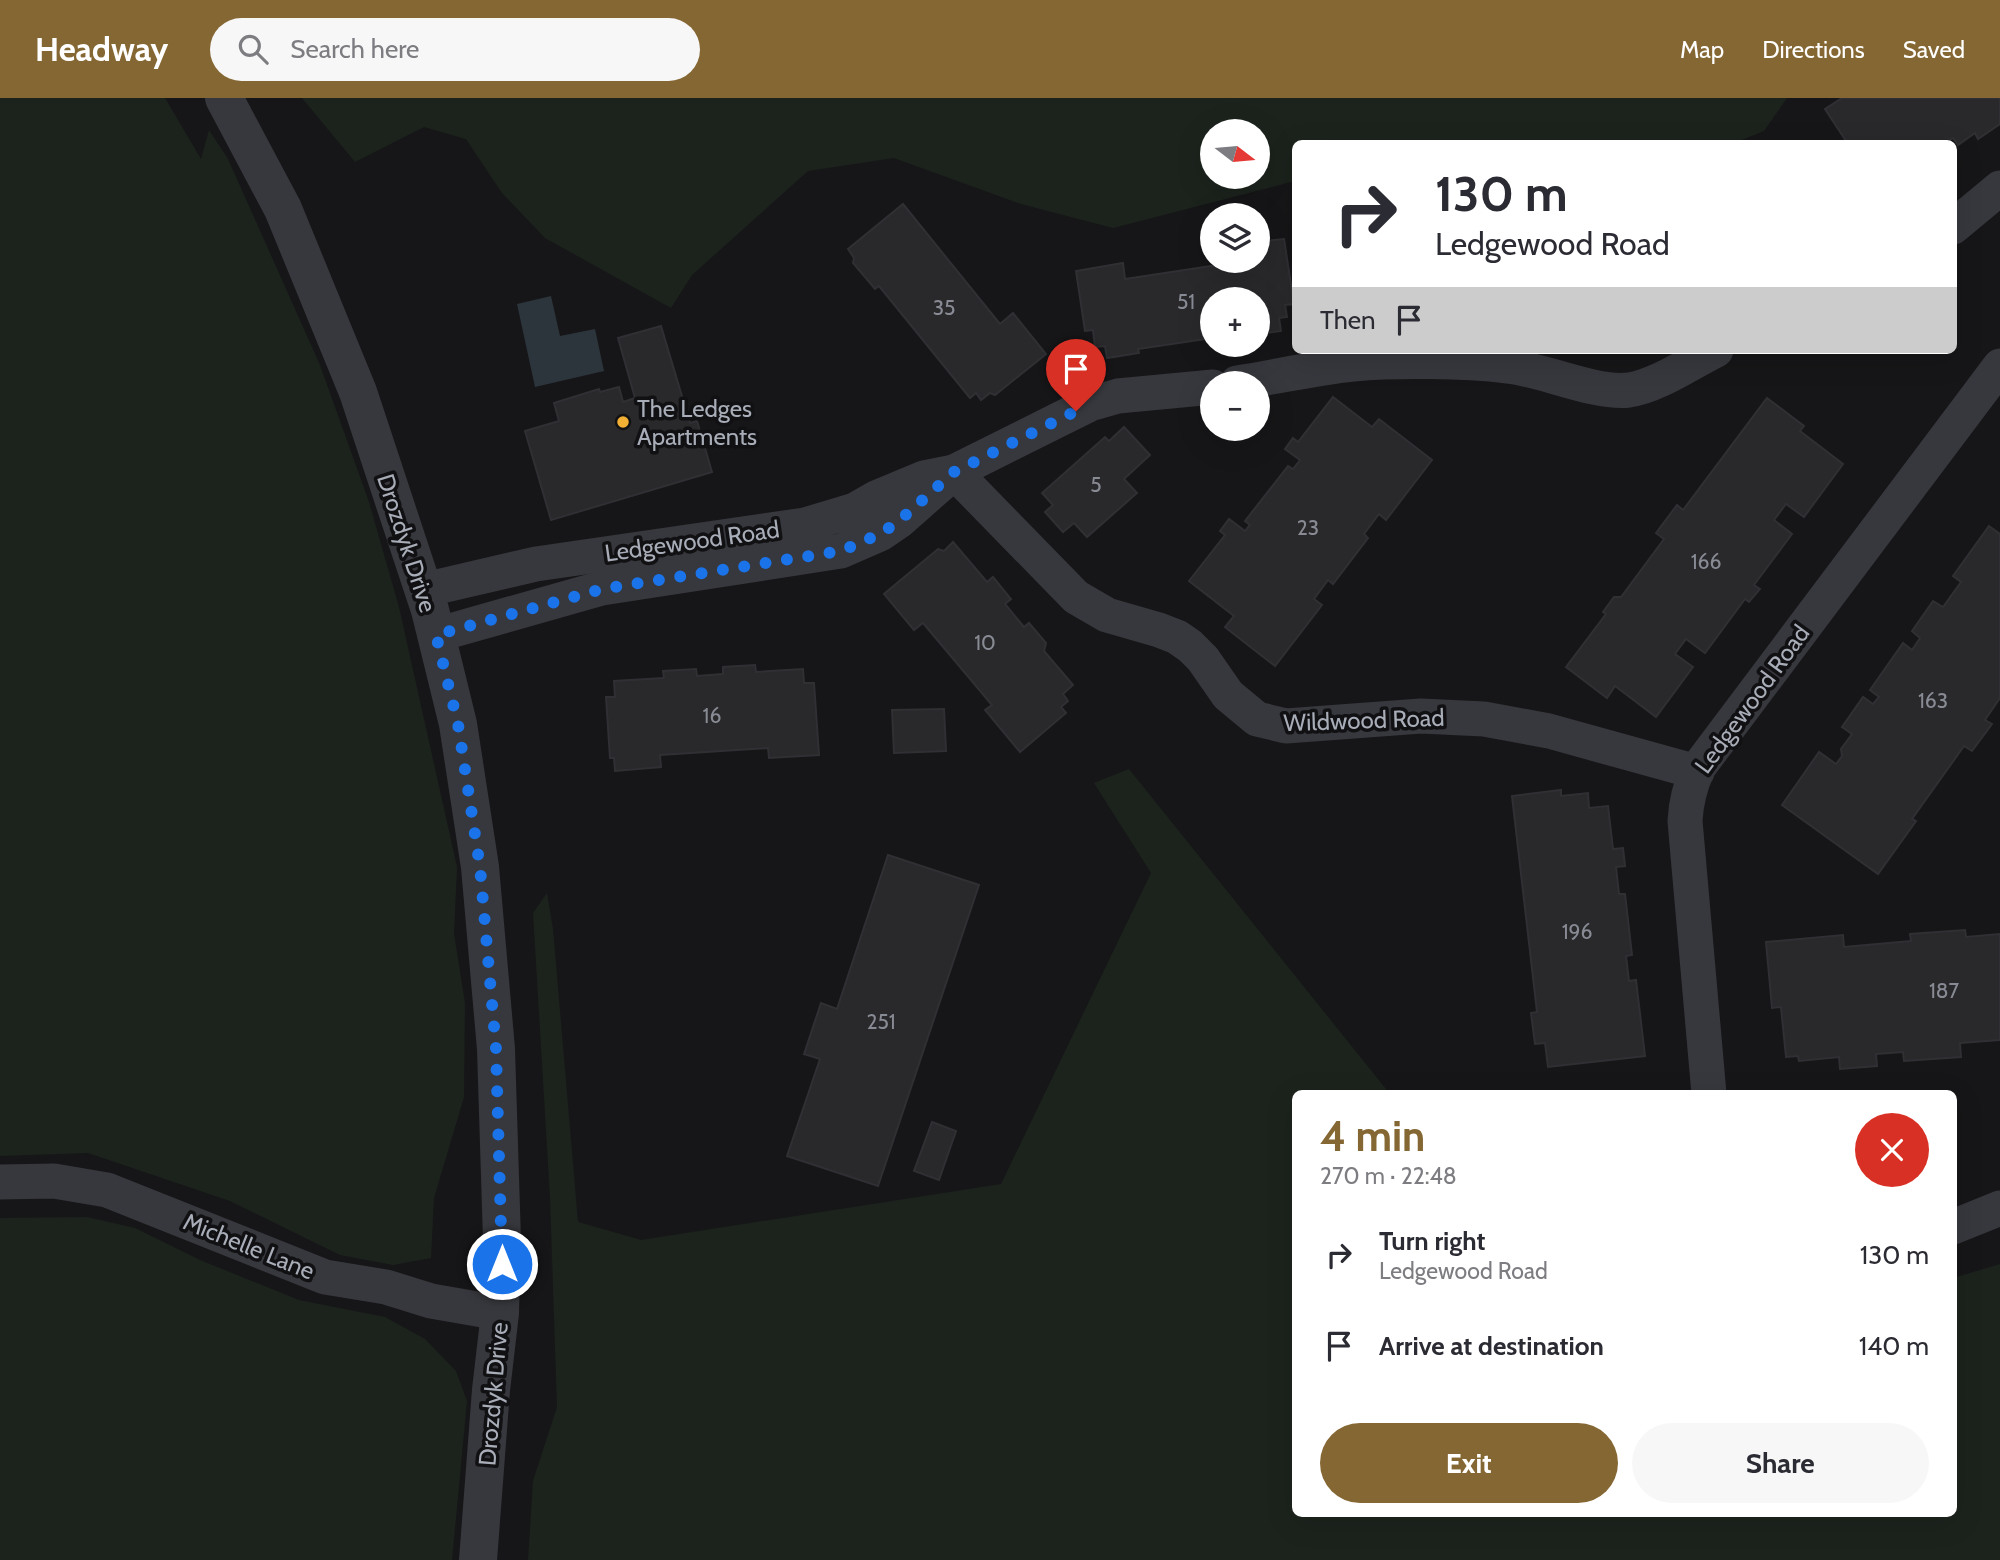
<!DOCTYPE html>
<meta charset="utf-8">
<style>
body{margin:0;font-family:Cabin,sans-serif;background:#f7f7f7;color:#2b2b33;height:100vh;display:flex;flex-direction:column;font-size:26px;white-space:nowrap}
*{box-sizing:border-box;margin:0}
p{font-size:23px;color:#7c7c81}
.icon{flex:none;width:38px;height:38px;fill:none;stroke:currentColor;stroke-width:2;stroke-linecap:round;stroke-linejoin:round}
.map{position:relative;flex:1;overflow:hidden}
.details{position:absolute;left:1292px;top:992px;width:665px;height:427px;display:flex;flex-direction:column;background:#fff;border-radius:10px;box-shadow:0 7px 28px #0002}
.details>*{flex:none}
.hud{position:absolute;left:1292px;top:42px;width:665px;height:214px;border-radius:10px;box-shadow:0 7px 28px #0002;background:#fff;color:#2b2b33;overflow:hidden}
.needle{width:46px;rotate:106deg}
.fabs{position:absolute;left:1200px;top:21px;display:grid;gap:14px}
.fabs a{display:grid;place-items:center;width:70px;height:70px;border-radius:50%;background:#fff;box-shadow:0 7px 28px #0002;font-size:35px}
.pin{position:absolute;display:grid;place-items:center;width:60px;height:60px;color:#fff;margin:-72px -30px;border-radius:50% 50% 50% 0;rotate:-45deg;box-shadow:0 0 7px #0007}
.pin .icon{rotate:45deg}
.me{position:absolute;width:77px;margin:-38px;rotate:0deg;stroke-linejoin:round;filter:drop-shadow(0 0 5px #0008)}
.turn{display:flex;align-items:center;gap:24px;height:147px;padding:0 28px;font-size:32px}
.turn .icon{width:91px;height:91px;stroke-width:2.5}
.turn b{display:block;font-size:49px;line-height:60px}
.then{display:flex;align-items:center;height:66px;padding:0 28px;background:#0003;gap:14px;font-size:26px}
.round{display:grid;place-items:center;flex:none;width:74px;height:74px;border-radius:37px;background:#f7f7f7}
.overview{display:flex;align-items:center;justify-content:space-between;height:119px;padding:0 28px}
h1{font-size:42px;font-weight:800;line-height:52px;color:#856733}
.primary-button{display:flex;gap:14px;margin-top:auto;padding:14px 28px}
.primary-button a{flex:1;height:80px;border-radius:42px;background:#856733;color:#fff;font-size:28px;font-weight:800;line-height:80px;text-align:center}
.primary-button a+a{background:#f7f7f7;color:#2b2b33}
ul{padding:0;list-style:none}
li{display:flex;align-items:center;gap:21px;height:91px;padding:0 28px}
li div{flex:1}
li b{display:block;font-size:26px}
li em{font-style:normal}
header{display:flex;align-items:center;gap:42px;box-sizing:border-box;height:98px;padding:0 35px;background:#856733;color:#fff}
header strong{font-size:33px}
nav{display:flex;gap:38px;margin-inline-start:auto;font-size:24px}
.search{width:490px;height:63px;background:#f7f7f7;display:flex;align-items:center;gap:18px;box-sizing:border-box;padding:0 24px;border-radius:38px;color:#7c7c81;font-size:26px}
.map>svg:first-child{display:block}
.green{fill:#1c231d;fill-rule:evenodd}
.water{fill:#2c353c}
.building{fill:#29292c;stroke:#303034;stroke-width:2}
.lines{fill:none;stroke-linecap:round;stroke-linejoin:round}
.minor{stroke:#37383d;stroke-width:35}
.tertiary{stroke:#37383d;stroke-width:38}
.route{stroke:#1a73e8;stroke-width:12;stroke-dasharray:0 21.6}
.poi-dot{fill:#f2b134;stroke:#111113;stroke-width:2.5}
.labels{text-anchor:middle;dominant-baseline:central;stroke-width:7;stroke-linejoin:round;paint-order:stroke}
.number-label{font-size:21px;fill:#888b94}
.poi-label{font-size:24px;fill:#a8adb8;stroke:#111113;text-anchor:start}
.street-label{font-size:24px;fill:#a8adb8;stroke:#111113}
</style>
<header>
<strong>Headway</strong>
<div class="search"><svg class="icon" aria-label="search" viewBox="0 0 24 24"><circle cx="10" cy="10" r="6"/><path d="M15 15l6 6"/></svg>Search here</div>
<nav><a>Map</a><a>Directions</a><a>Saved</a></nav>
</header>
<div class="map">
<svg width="2000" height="1462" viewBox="0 0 2000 1462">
<rect width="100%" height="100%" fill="#161618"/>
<g class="green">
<path d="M0,0H165L201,61L209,32L228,61L320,267L369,404L399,509L457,769L454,836L465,905L464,999L434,1100L431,1160L393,1167L340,1157L230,1103L88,1055L0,1058Z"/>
<path d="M302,0H1787L1764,33L1734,45L1295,46V83L1113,130L1021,106L894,60L808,73L692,177L671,210L545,140L502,95L466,41L424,29L355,64ZM1213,33H1258V79H1213Z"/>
<path d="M1129,671L1390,996H1295V1416H1953V1180L2000,1166V1462H528L533,1383L557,1309L550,1099L533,815L547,795L553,831L578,1124L641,1142L1001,1086L1151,775L1094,685Z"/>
<path d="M87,1119L135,1130L200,1162L299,1202L385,1219L425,1241L456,1273L467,1303L452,1462H0V1120Z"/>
</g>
<path class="water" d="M551,198L560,238L595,231L604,273L535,289L517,206Z"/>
<g class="building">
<path d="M1842,0H2000V26L1978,41L1975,35L1958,47L1953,40L1948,43L1950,46H1848L1825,11Z"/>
<path d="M903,106L1000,226L1013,215L1046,256L995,297L990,295L981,302L976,295L970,300L879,188L875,191L853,165L854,160L848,151Z"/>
<path d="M1284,141L1294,206L1285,207L1287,219L1279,220L1281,233L1258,236V201H1213V240L1138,251L1139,255L1107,260L1105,248L1095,249L1093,232L1085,233L1076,173L1123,165L1125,181L1244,163H1258V144Z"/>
<path d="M661,228L690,325L697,323L712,374L551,422L525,333L559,323L554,305L599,291L600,294L619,289L623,304L635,300L618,240Z"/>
<path d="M1333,299L1372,329L1379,321L1432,362L1386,422L1379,416L1364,436L1368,440L1333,486L1328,482L1314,501L1322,507L1275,568L1225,529L1234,518L1189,483L1225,437L1220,433L1229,421L1245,433L1250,427L1245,423L1288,368L1293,371L1300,362L1285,351L1293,340L1298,344Z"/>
<path d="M1767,300L1804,328L1800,333L1843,366L1804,419L1786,406L1774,422L1792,436L1754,487L1760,491L1749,504L1745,501L1705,555L1686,541L1675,556L1693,569L1656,619L1615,588L1607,600L1566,569L1606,516L1603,514L1614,499H1621L1664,441L1656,435L1677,407L1683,412Z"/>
<path d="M1124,329L1150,357L1124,381L1137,395L1087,439L1074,425L1063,434L1045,414L1053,407L1042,395L1105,339L1109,343Z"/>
<path d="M1989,428L2000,436V600L1985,622L1992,626L1972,653L1964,648L1912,721L1916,723L1878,776L1782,707L1819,654L1836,666L1842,658L1841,651L1852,636L1842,629L1863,599L1873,606L1879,599L1870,592L1903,545L1912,552L1920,540L1912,533L1933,503L1943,509L1961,484L1953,478Z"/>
<path d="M953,444L987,484L993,479L1011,501L1005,506L1024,529L1029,525L1046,545L1044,553L1073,587L1063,596L1068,603L1061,609L1066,615L1020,654L985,612L992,607L923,525L914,532L884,496L938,451L944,453Z"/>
<path d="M755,567L756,574L803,571L804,585H814L819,657L769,660L768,650L660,657L661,669L615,673L614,660H610L606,599H615L614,583L664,580L663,573L696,571L697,578L723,576V569Z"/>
<path d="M944,611L946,653L894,655L892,612Z"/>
<path d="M1561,692V698L1588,695L1589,710L1608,708L1613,751L1623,750L1625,768L1616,769L1619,796H1625L1632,857L1626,858L1629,883L1636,882L1645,958L1548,969L1545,945L1535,946L1531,915L1537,914L1512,698Z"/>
<path d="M888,757L979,787L878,1088L787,1058L820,961L804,956L821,905L837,911Z"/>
<path d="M1965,832L1966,839L2000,836V942L1960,945L1961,959L1904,963L1903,954L1876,956L1877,968L1840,971L1839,959L1799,963L1798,958L1786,959L1781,909L1772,910L1766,844L1843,837L1844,849L1911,843L1910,836Z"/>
<path d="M932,1024L956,1033L939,1082L914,1073Z"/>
</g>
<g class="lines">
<g class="minor">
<path d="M1953,129L2000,90"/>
<path d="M1237,285C1276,279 1314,270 1353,266C1400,262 1462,263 1508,268C1545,272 1594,296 1629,292C1657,288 1690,265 1716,252"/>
<path d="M954,374L1076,499L1107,517L1159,532L1177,539L1190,548L1203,561L1228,597L1257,621L1286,628L1421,618L1484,621L1549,633L1697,674"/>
<path d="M424,492L536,466L805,427L855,412L876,400L924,380L954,374L1090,306L1118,298L1213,289"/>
<path d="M436,537L602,490L841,453L880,436L899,423L949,379"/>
<path d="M1709,996L1685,723C1686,703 1690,688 1698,670L2000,268"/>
<path d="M0,1084L54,1083L107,1092L325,1179L386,1189L431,1203L500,1215"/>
<path d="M1953,1129L2000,1110"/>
</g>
<path class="tertiary" d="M224,0L283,111L358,294L430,512L458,626L480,769L496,951L502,1142L500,1215L491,1292L478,1462"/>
</g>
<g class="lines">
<path class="route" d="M502,1166L496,951L480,769L458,626L436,537L602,491L841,453L880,436L899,423L954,374L1076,313"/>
</g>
<circle class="poi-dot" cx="623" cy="324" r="7"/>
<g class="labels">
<g class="number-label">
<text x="1186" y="203">51</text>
<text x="944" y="209">35</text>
<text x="1096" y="386">5</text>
<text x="1308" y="429">23</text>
<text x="1706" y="463">166</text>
<text x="985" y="544">10</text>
<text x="1933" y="602">163</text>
<text x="712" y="617">16</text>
<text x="1577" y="833">196</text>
<text x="1944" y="892">187</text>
<text x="881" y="923">251</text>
</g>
<g class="poi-label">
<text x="637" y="310">The Ledges<tspan x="637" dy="28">Apartments</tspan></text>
</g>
<g class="street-label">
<text transform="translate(692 443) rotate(-8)">Ledgewood Road</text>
<text transform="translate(407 445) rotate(72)">Drozdyk Drive</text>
<text transform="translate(1752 601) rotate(-54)">Ledgewood Road</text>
<text transform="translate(1364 622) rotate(-2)">Wildwood Road</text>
<text transform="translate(249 1148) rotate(22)">Michelle Lane</text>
<text transform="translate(493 1296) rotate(-85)">Drozdyk Drive</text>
</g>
</g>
</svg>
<div class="fabs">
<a><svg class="needle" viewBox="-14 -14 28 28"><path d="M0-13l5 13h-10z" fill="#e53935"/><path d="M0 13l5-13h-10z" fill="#7c7c81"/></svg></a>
<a><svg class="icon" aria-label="layers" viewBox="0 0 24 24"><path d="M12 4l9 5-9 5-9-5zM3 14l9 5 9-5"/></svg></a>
<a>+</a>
<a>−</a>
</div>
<div class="pin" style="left:1076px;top:313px;background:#d93025"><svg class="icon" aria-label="arrive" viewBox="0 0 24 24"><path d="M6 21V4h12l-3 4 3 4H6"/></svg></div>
<svg class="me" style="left:502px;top:1166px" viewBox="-20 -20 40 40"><circle r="17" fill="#1a73e8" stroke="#fff" stroke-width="3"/><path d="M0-11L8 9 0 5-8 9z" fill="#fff"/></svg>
<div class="hud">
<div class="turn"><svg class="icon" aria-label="right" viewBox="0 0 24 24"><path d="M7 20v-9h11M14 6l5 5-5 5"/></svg><div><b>130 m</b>Ledgewood Road</div></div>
<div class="then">Then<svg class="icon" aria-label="arrive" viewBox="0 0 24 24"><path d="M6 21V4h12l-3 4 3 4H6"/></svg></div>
</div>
<section class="details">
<div class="overview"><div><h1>4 min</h1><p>270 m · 22:48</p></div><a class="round" style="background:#d93025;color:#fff"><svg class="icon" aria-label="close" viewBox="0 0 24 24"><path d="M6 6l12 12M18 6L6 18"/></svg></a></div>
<ul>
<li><svg class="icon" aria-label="right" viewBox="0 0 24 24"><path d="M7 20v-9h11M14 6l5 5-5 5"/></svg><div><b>Turn right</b><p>Ledgewood Road</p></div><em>130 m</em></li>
<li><svg class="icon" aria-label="arrive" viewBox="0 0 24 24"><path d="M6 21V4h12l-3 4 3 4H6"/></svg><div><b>Arrive at destination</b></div><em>140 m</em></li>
</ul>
<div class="primary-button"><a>Exit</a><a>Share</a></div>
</section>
</div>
